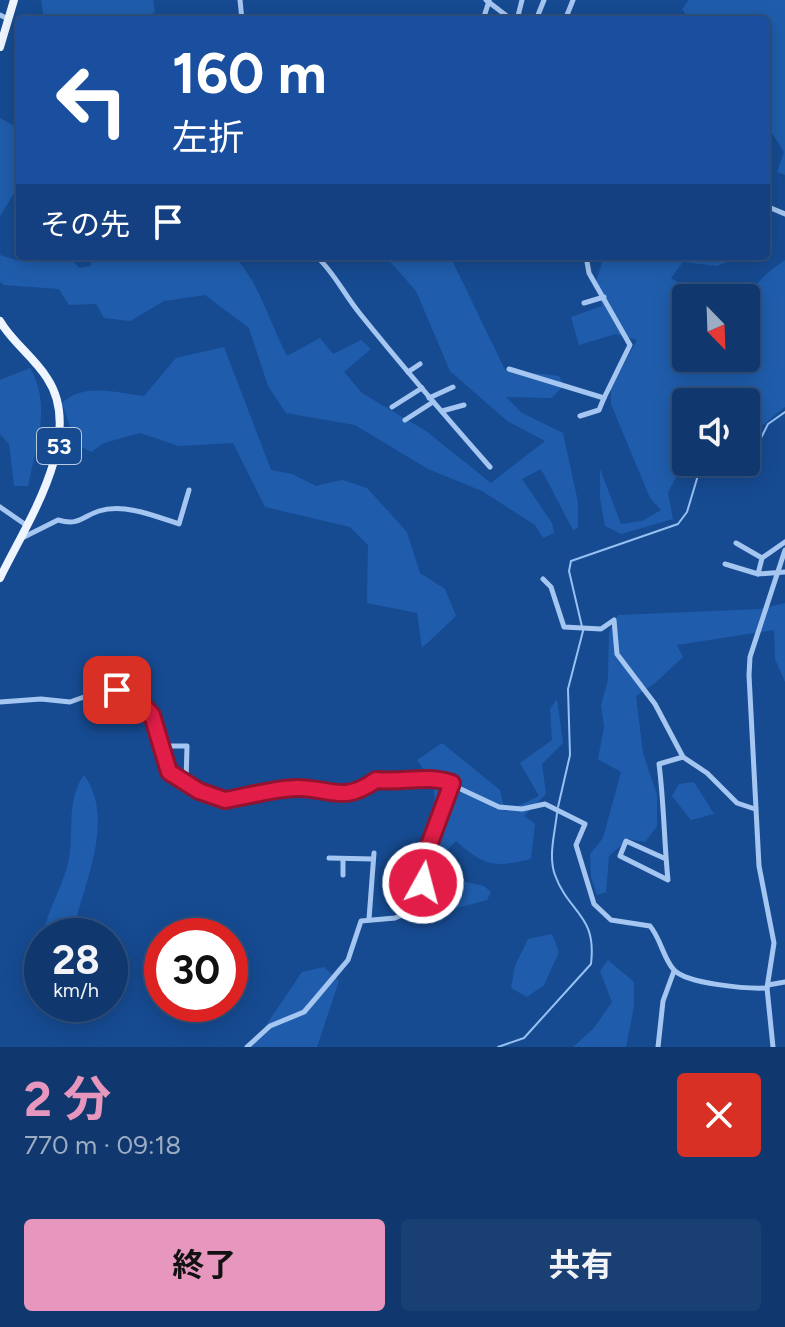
<!DOCTYPE html>
<html lang="ja">
<meta charset="utf-8">
<style>
body{margin:0;font-family:Figtree,"Noto Sans JP",sans-serif;background:#193f73;color:#f1f3f6;height:100vh;display:flex;flex-direction:column;font-size:30px;white-space:nowrap}
*{box-sizing:border-box;margin:0}
p{font-size:26px;color:#9cacc2}
.icon{flex:none;width:44px;height:44px;fill:none;stroke:currentColor;stroke-width:2;stroke-linecap:round;stroke-linejoin:round}
.map{position:relative;height:1047px;overflow:hidden}
.sheet{display:flex;flex-direction:column;background:#10386e;flex:1}
.sheet>*{flex:none}
.hud{position:absolute;left:16px;top:16px;width:754px;height:244px;border-radius:8px;box-shadow:0 4px 20px #0003,0 0 0 2px #305281;background:#1a4fa0;color:#fff;overflow:hidden}
.needle{width:52px;rotate:157deg}
.fabs{position:absolute;left:672px;top:284px;display:grid;gap:16px}
.fabs a{display:grid;place-items:center;width:88px;height:88px;border-radius:8px;background:#10386e;box-shadow:0 4px 20px #0003,0 0 0 2px #305281;font-size:40px}
.speed{position:absolute;left:24px;top:918px;display:flex;gap:16px;font-size:40px;font-weight:700;text-align:center}
.speed>*{display:grid;place-content:center;width:104px;height:104px;border-radius:50%;background:#10386e;box-shadow:0 4px 20px #0003,0 0 0 2px #305281;line-height:1}
.speed small{font-size:20px;font-weight:400}
.speed .limit{border:12px solid #d22;background:#fff;color:#111}
.pin{position:absolute;display:grid;place-items:center;width:68px;height:68px;color:#fff;margin:-34px;border-radius:16px;box-shadow:0 4px 12px #0006}
.me{position:absolute;width:88px;margin:-44px;rotate:7deg;stroke-linejoin:round;filter:drop-shadow(0 0 6px #0008)}
.turn{display:flex;align-items:center;gap:28px;height:168px;padding:0 24px;font-size:36px}
.turn .icon{width:104px;height:104px;stroke-width:2.5}
.turn b{display:block;font-size:56px;line-height:68px}
.then{display:flex;align-items:center;height:76px;padding:0 24px;background:#0003;gap:16px;font-size:30px}
.round{display:grid;place-items:center;flex:none;width:84px;height:84px;border-radius:8px;background:#193f73}
.summary{display:flex;align-items:center;justify-content:space-between;height:136px;padding:0 24px}
h1{font-size:48px;font-weight:700;line-height:60px;color:#e797bd}
.primary-button{display:flex;gap:16px;margin-top:auto;padding:16px 24px}
.primary-button a{flex:1;height:92px;border-radius:8px;background:#e797bd;color:#111;font-size:32px;font-weight:700;line-height:92px;text-align:center}
.primary-button a+a{background:#193f73;color:#f1f3f6}
.map>svg:first-child{display:block}
.green{fill:#1f5dac}
.lines{fill:none;stroke-linecap:round;stroke-linejoin:round}
.stream{stroke:#97c1f3;stroke-width:2}
.street{stroke:#a5c6f1;stroke-width:5}
.primary{stroke:#eef5ff;stroke-width:8}
.route-casing{stroke:#92132f;stroke-width:20}
.route{stroke:#e11d48;stroke-width:14}
.labels{text-anchor:middle;dominant-baseline:central;stroke-width:8;stroke-linejoin:round;paint-order:stroke}
.shield{fill:#164b92;stroke:#b9c9de;stroke-width:2}
.shield-label{font-size:22px;font-weight:bold;fill:#fff}
</style>
<div class="map">
<svg width="785" height="1047" viewBox="0 0 785 1047">
<rect width="100%" height="100%" fill="#164b92"/>
<g class="green">
<path d="M41,0H153L155,12L144,20H44Z"/>
<path d="M689,0H785V175L777,172L784,152L770,130L766,132V20H689L682,9Z"/>
<path d="M0,118L20,129V198L13,195L0,216Z"/>
<path d="M0,255L19,261L28,256H69L79,268L91,266L92,256L236,258C260,285 270,323 287,356L320,338L333,354L361,340L371,349L344,372L362,393L426,431L491,483L545,441L507,421L450,371L416,291L385,256H457L452,260L505,370L559,376L564,385L552,398L506,397L522,413L563,433L578,502V528L573,530L541,469L522,479L552,523L554,533L543,538L535,525L482,491L428,469L355,425L286,413L268,386L249,328L205,295L164,301L130,321L104,318L96,304L69,305L59,289L4,285L0,282Z"/>
<path d="M604,256H731V260L717,266L683,262L671,278L703,298H686V358H746C746,306 738,292 785,260V407L763,425L754,424L758,438L746,454V402H686V462H711L693,476L680,469L668,493L673,519L621,534L605,526L600,498V469L621,524L642,521L661,510L650,498L611,404V387L637,340L616,334L579,345L571,317L602,306L596,282Z"/>
<path d="M224,347L271,470L292,474L316,486L342,480L367,488L407,532L420,573L445,589L456,616L422,648L417,613L367,603L368,545L350,527L265,507L233,443L179,446L140,433L104,443L91,452L76,444L62,403C84,382 117,393 144,396L176,358Z"/>
<path d="M30,368C52,405 36,447 28,486H14L9,444L0,434V380Z"/>
<path d="M785,603V682L775,659L774,630L677,645L683,657L655,683L636,696L643,753L657,795V826L645,842L628,839L609,856L606,892L597,895L591,877L590,854L603,838L621,772L598,759L604,727L601,705L608,680L609,632L618,615L760,609Z"/>
<path d="M557,699L563,743L542,764L546,794L524,816L535,824L531,859C494,868 484,866 456,841L442,855L460,873L462,881L484,886L491,892L487,900L442,912C383,872 445,834 433,787C431,778 422,768 417,760L442,743L500,790L505,812L539,796L520,763L552,740L550,709Z"/>
<path d="M84,775C117,821 82,887 72,936H43C47,909 64,885 69,859C74,830 66,800 84,775Z"/>
<path d="M694,782L714,814L691,820L672,796L679,784Z"/>
<path d="M552,934L559,952L544,985L527,997L511,988L515,966L528,939Z"/>
<path d="M608,960L634,982V1006L626,1047H573L594,1028L612,1002L600,971Z"/>
<path d="M324,967L339,981L317,1047H245L256,1040L302,972Z"/>
</g>
<g class="lines">
<g class="stream">
<path d="M746,455L755,450L768,424L785,412"/>
<path d="M558,807L570,755L568,689L583,631L569,571L571,561L678,524L687,512L699,472L715,462"/>
<path d="M498,1047L524,1038L591,964C597,914 569,914 555,875C548,856 555,833 557,813"/>
</g>
<g class="street">
<path d="M240,0L242,20"/>
<path d="M486,0L512,20"/>
<path d="M0,15L8,19"/>
<path d="M483,20L489,1"/>
<path d="M517,20L522,0"/>
<path d="M536,20L544,0"/>
<path d="M565,20L573,0"/>
<path d="M766,206L785,214"/>
<path d="M316,256C335,273 344,295 361,315C403,367 446,417 490,467"/>
<path d="M586,256L589,273L630,345L604,398"/>
<path d="M584,303L604,297"/>
<path d="M509,369L604,398L599,410L580,416"/>
<path d="M408,372L420,364"/>
<path d="M429,398L453,387"/>
<path d="M392,407L422,388"/>
<path d="M442,411L464,405"/>
<path d="M405,420L433,402"/>
<path d="M0,507L26,525"/>
<path d="M22,538L58,520C79,526 81,517 99,511C124,503 155,516 179,524L189,490"/>
<path d="M736,543L762,558"/>
<path d="M725,564L758,574L785,572"/>
<path d="M758,574L762,558L785,542"/>
<path d="M543,579L551,587L564,627L601,629L614,620L617,654L655,704L683,757L707,773L737,803L755,809"/>
<path d="M109,688V711L151,715"/>
<path d="M0,702L41,699L70,702L109,688L130,694L147,708L157,725L169,772C184,782 206,799 225,800C247,801 276,787 299,788C333,789 344,803 376,780L401,783L433,776L499,807L522,809L545,804L585,824L576,845L594,904L611,920L650,926C661,939 663,958 674,970C687,984 748,989 767,988"/>
<path d="M163,746H187L186,783"/>
<path d="M329,858L373,859"/>
<path d="M666,859L626,841L620,856L668,880C664,841 664,803 659,764L683,757"/>
<path d="M395,864L422,871"/>
<path d="M343,875V859"/>
<path d="M369,919L374,853"/>
<path d="M768,985L785,982"/>
<path d="M247,1047L270,1026L304,1012L316,998L348,960L361,921L395,918L430,903L423,864L452,783"/>
<path d="M658,1047L663,1001L674,971"/>
<path d="M773,1047L767,988L774,943L759,866L749,675L750,657L785,550"/>
</g>
<g class="primary">
<path d="M0,47L14,0"/>
<path d="M0,321C12,342 34,357 47,378C86,436 26,524 0,578"/>
</g>
</g>
<g class="lines">
<g class="route-casing">
<path id="route" d="M117,690L137,698L152,715L169,772L199,791L225,800C244,797 280,787 299,788C333,789 344,803 376,780C404,783 426,774 452,783L425,856L423,883"/>
</g>
<use href="#route" class="route"/>
</g>
<g class="labels">
<rect class="shield" x="37" y="428" width="44" height="36" rx="6"/>
<g class="shield-label">
<text x="59" y="446">53</text>
</g>
</g>
</svg>
<div class="fabs">
<a><svg class="needle" viewBox="-14 -14 28 28"><path d="M0-13l5 13h-10z" fill="#e53935"/><path d="M0 13l5-13h-10z" fill="#9cacc2"/></svg></a>
<a><svg class="icon" aria-label="sound" viewBox="0 0 24 24"><path d="M4 9h4l5-4v14l-5-4H4zM17 9q2 3 0 6"/></svg></a>
</div>
<div class="speed"><div>28<small>km/h</small></div><div class="limit">30</div></div>
<div class="pin" style="left:117px;top:690px;background:#d93025"><svg class="icon" aria-label="arrive" viewBox="0 0 24 24"><path d="M6 21V4h12l-3 4 3 4H6"/></svg></div>
<svg class="me" style="left:423px;top:883px" viewBox="-20 -20 40 40"><circle r="17" fill="#e11d48" stroke="#fff" stroke-width="3"/><path d="M0-11L8 9 0 5-8 9z" fill="#fff"/></svg>
<div class="hud">
<div class="turn"><svg class="icon" aria-label="left" viewBox="0 0 24 24"><path d="M17 20v-9H6M10 6l-5 5 5 5"/></svg><div><b>160 m</b>左折</div></div>
<div class="then">その先<svg class="icon" aria-label="arrive" viewBox="0 0 24 24"><path d="M6 21V4h12l-3 4 3 4H6"/></svg></div>
</div>
</div>
<section class="sheet">
<div class="summary"><div><h1>2 分</h1><p>770 m · 09:18</p></div><a class="round" style="background:#d93025;color:#fff"><svg class="icon" aria-label="close" viewBox="0 0 24 24"><path d="M6 6l12 12M18 6L6 18"/></svg></a></div>
<div class="primary-button"><a>終了</a><a>共有</a></div>
</section>
